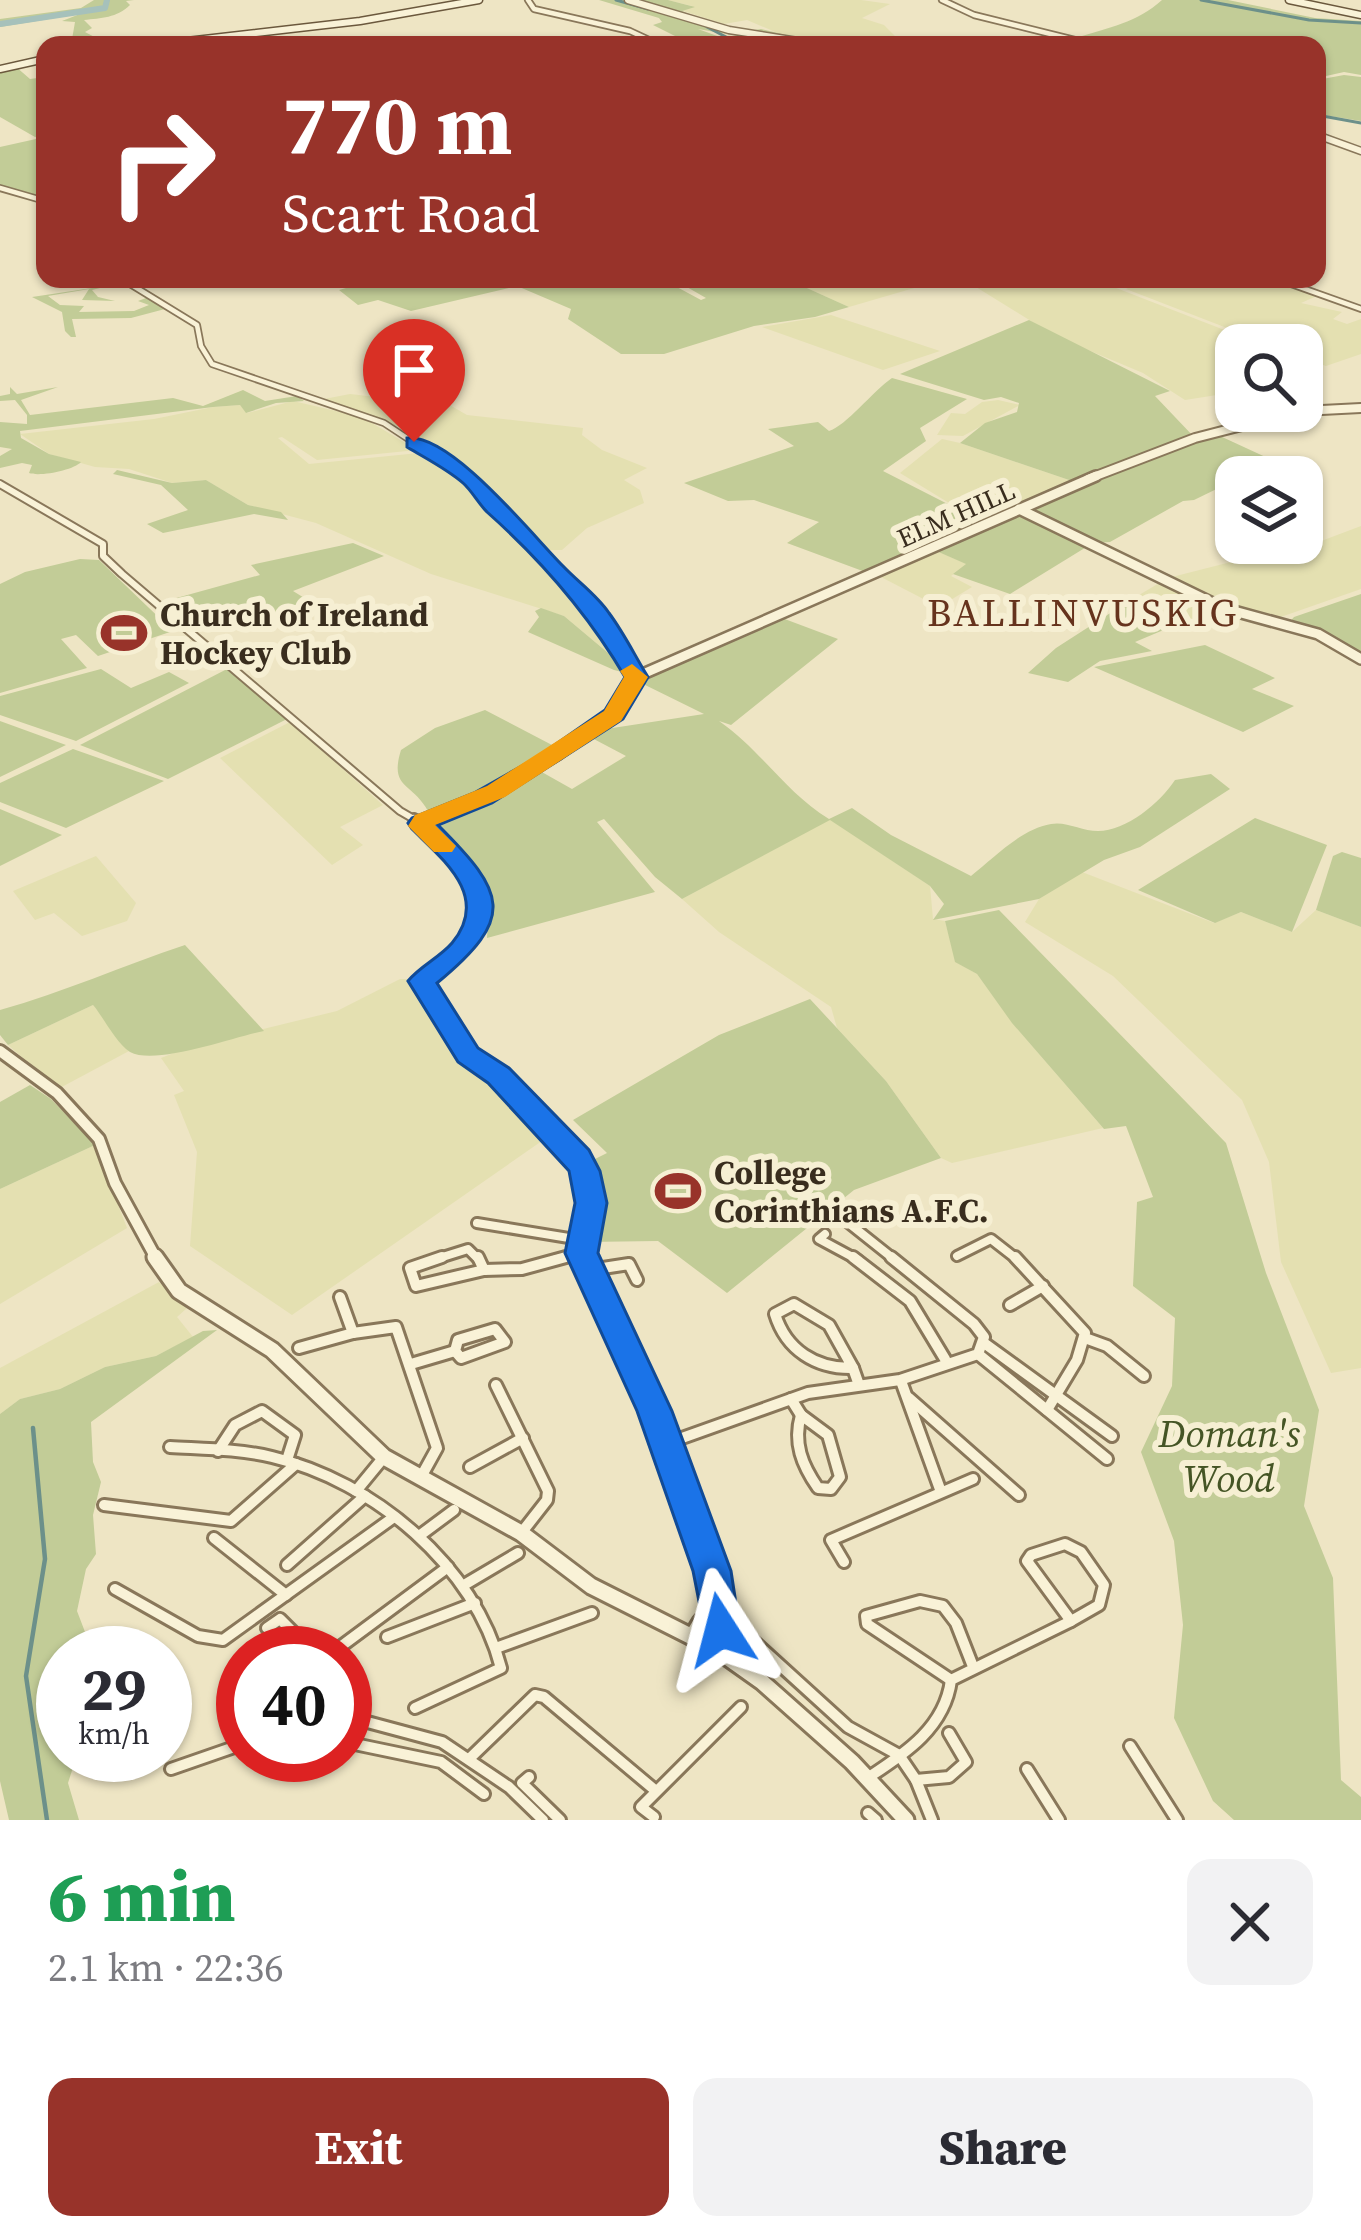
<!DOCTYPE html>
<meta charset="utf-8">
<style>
body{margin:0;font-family:"Source Serif 4",serif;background:#f2f2f3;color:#2b2b33;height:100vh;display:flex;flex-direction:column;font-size:45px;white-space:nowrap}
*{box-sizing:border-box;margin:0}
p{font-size:39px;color:#7c7c81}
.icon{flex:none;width:66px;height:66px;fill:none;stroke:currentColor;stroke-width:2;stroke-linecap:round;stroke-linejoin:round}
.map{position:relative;height:1820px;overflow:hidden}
.drawer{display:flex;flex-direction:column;background:#fff;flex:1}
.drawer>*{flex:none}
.guide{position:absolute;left:36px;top:36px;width:1290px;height:252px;border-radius:24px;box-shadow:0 3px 9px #0004;background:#98332a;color:#fff;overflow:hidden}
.tools{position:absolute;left:1215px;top:324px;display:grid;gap:24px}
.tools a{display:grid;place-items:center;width:108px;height:108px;border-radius:24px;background:#fff;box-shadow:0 3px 9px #0004;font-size:60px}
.speed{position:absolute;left:36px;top:1626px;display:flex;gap:24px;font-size:60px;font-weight:700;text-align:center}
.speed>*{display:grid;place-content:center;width:156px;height:156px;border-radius:50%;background:#fff;box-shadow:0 3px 9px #0004;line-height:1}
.speed small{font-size:30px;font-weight:400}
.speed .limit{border:18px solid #d22;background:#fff;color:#111}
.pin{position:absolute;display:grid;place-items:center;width:102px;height:102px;color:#fff;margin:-123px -51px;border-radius:50% 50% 50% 0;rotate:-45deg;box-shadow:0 0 12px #0007}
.pin .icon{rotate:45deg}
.me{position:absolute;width:132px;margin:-66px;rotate:351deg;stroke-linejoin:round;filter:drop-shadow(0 0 9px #0008)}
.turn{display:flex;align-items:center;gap:42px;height:252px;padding:0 48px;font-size:54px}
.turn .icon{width:156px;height:156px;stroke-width:2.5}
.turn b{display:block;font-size:84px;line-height:102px}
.round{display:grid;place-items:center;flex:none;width:126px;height:126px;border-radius:24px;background:#f2f2f3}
.overview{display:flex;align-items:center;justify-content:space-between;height:204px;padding:0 48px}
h1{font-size:72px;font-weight:800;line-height:90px;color:#1e9e55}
.action{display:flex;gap:24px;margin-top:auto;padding:24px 48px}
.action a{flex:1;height:138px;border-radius:24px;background:#98332a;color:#fff;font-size:48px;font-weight:800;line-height:138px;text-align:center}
.action a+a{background:#f2f2f3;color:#2b2b33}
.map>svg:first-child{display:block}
.farmland{fill:#e4e0b1}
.green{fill:#c2cc97}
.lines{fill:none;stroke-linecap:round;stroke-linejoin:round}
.stream-far1{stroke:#6c908a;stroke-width:3}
.stream{stroke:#6c908a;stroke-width:4.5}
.river{stroke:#a6c1bb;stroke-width:6}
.minor-far3-casing{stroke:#89775a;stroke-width:8}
.minor-far2-casing{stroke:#89775a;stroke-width:10}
.minor-far1-casing{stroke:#89775a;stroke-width:14}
.minor-casing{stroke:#89775a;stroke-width:16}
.tertiary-far4-casing{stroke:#89775a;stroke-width:9}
.tertiary-far3-casing{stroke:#89775a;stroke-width:12}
.tertiary-far2-casing{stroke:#89775a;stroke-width:14}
.tertiary-far1-casing{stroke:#89775a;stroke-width:16}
.tertiary-casing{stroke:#89775a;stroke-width:21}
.secondary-casing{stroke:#6b583d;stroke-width:9}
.minor-far3{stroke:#f9f2d7;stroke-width:4.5}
.minor-far2{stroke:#f9f2d7;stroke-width:6}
.minor-far1{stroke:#f9f2d7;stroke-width:8}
.minor{stroke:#f9f2d7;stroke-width:10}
.tertiary-far4{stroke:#f9f2d7;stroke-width:6}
.tertiary-far3{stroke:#f9f2d7;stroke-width:8}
.tertiary-far2{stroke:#f9f2d7;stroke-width:9}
.tertiary-far1{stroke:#f9f2d7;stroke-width:10}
.tertiary{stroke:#f9f2d7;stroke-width:15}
.secondary{stroke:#f9f2d7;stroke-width:6}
.route{fill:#1a73e8;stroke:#114b97;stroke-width:3}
.slow{fill:#f59e0b}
.labels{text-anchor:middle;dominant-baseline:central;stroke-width:12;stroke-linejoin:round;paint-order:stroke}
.far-street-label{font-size:27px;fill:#392d1e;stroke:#f6efd3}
.poi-label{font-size:33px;font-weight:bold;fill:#392d1e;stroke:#f6efd3;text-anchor:start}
.quarter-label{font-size:39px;letter-spacing:3px;fill:#66331d;stroke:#f6efd3}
.near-park-label{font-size:39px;font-style:italic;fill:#455525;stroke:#f6efd3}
</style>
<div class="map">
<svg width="1361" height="1820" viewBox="0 0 1361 1820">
<rect width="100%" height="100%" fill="#eee5c4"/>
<g class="farmland">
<path d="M668,0H861L890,4L862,18L884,25L896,37L862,45L780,34L747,20L724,24L680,10L692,6Z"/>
<path d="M787,279H945L849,307Z"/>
<path d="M963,279H1093L1263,345H1236V392L1185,400L1143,373L1057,337Z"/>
<path d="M1147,279H1271L1319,295L1301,303L1342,312L1333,319L1347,324L1361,319V354L1326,366L1302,357V345H1271L1126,289Z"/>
<path d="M831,315L940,351L883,370L762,327Z"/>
<path d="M350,394L411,401L434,396L467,415L583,428L582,435L602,450L647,468L624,480L640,490L644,503L587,528L562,550H545L527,525L495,504L492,491L458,464L400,427L319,400Z"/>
<path d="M998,400L1020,405L963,436L937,435L951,413L965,414L982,402Z"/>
<path d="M293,401L362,417L417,450L317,460L282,437L278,438L309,464L419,453L479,488L488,507L532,544L548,571L581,596L626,668L564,616L431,574L316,523L248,505L206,480L172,483L129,469L95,467L49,454L20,434L154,419L213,407L240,405L247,413Z"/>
<path d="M942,439L960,443L1072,481L989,516L949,503L900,473Z"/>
<path d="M1361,526V589L1275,619L1230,607L1172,577L1294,546L1300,549Z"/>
<path d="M934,550L967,564L951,576L972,587L939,607L879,576Z"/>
<path d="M1166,579L1223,609L1173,626L1129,601Z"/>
<path d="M290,722L383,805L340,827L363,845L332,865L220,758Z"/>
<path d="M830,819L930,886L933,919L945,921L956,962L977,974L1015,1026L1103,1128L952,1163L941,1158L886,1081L837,1028L831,1007L719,932L682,899Z"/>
<path d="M96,856L136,903L127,921L82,936L54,913L35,920L13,891Z"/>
<path d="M1082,872L1214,923L1241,912L1292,932L1316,910L1361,927V1368L1331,1373L1281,1262L1269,1162L1242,1100L1113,976L1025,922L1039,899Z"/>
<path d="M400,979H413L451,1050L549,1136L292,1315L190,1246L197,1152L174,1095L184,1091L161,1058L189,1047L337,1011Z"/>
<path d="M93,1005L129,1051L58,1089L8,1045Z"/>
<path d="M95,1145L127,1228L0,1304V1189Z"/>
<path d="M159,1282L187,1308L177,1317L193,1337L156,1356L105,1367L60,1389L20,1399L0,1414V1368Z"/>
</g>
<g class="green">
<path d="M94,0H134L126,1L130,5C117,18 101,18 84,20L92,28L85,32L104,42L182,37L178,42L71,45L75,22L62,21L80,14L0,27V19L81,8Z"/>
<path d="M599,0H668L695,7L682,11L736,33L761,29L829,45H790L698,29L731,41L693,45L653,25L662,22L659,18Z"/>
<path d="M1162,0H1228L1315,18L1361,21V75L1344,72L1317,78V45H1098L1076,38C1109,27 1137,23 1162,0Z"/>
<path d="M15,66L30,79L45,77V135L35,137L0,117V70Z"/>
<path d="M1344,75L1361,77V121L1317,114V80Z"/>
<path d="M45,137V198L0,186V147Z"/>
<path d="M377,279H662L701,300L706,298L673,279H787L849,307L815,317L754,326L664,354H621L568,319L571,309L517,286L411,311L378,300L358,305L339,290Z"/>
<path d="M112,285L92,290L98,297L115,301L82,300L89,289L48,296L60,305L84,306L79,312L134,311L149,305L138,301L146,298L165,309L131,318L72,319L76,337H71L65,331L62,312L32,297Z"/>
<path d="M1029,320L1170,391L1155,396L1194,437L1072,481L960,443L985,423L1017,412L1019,403L1001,397L984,400L900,374Z"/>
<path d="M892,378L967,399L920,428L926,441L883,471L981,521L868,573L787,543L819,522L754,500L728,501L684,483L794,446L768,429L818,422L829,431C846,426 873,391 892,378Z"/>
<path d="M10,387L17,394L58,387L21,400L30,415L173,398L203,406L243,390L265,401L297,396L304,401L276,403L246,413L240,405L213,407L20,431L21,438L49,454L81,462C74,470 40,477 29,473L32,465L22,463L0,468V456L12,449L0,447V422L27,424V415L15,400L0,401V396L10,394Z"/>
<path d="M1209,436H1220L1274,461L1194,500L1183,501L1110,542L1095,543L1027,509Z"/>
<path d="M117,470L172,483L206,480L248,505L281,512L288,520L254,514L163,533L147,524L188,510L161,485L113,474Z"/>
<path d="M1017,512L1088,546L1010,594L953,574L966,564L934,550Z"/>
<path d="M353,543L384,556L293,591L314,604L275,619L260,604L187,626L162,602L260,575L251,565Z"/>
<path d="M80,559L99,560L173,631L98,656L76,635L61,639L87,668L0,693V584L25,572Z"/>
<path d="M1361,594V656L1289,623L1294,617Z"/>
<path d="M1129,601L1173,626L1135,642L1152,651L1100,661L1068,682L1028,673L1056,648Z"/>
<path d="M541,608L564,616L626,668L622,672L614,670L528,632L539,617L535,611Z"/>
<path d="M782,618L838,639L731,725L719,721C763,752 784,791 829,819L852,808L891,835L971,876C994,858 1021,829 1051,824C1066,821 1082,831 1098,831C1126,831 1160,803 1175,780L1211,774L1230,789L1140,847L1104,860L1039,899L933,920L944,904L930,886L830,820L682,899L655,877L604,819L597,822L655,892L487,938C492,869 477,869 430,824L487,804L540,771L572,789L626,756L590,737L606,729L704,714L637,681Z"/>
<path d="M1205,645L1275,678L1252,689L1294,706L1243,732L1094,667Z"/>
<path d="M101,669L131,688L169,672L189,683L76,741L0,715V696Z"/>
<path d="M227,669L287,719L168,779L80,745Z"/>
<path d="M485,710L552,745L480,792L428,811C412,782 389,789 401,750L435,728Z"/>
<path d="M0,721L66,745L0,777Z"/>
<path d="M73,749L164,781L66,828L0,802V783Z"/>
<path d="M0,809L62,835L0,866Z"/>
<path d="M1255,818L1327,845L1292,932L1241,912L1215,923L1138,890Z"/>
<path d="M1342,852L1361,858V927L1316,910L1333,856Z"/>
<path d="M999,910L1226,1143L1266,1273L1319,1410L1304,1506L1333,1578L1341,1780L1361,1797V1820H1234L1213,1801L1174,1718L1183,1625L1174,1541L1141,1452L1172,1386L1175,1318L1133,1286L1137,1202L1153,1197L1126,1126L1104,1129L1012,1023L977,974L955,962L945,921Z"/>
<path d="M185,945L264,1031C233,1037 156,1066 130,1052C116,1043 104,1018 93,1005L8,1045L0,1035V1010C64,992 122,966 185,945Z"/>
<path d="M810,999L886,1081L941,1158L854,1190L727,1293L658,1241L586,1242L601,1182L589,1162L607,1153L573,1120L719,1035Z"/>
<path d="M30,1085L51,1099L95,1145L0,1189V1102Z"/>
<path d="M217,1330L91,1422L93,1462L101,1482L93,1515L96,1554L86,1569L77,1611L90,1645L85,1653H63V1755H77L68,1783L79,1820H9L0,1781V1414L20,1399L60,1389L105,1367L156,1356L203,1331Z"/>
</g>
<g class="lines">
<g class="stream-far1">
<path d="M616,0L648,9"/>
<path d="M1201,0L1309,20L1361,23"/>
<path d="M707,27L728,38L790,43"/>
<path d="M1317,115L1361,123"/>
</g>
<path class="stream" d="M33,1428L45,1559L26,1676L47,1820"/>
<path class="river" d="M0,24L105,8L107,0"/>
<g class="minor-far3-casing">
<g id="minor-far3">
<path d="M528,0L534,9L630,31L660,45"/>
<path d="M942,0L974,15L1095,45"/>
<path d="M0,188L45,201"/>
<path d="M122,279L197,325L201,346L212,364L384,423L469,479"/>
<path d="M1277,279L1361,309"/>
</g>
</g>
<g class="minor-far2-casing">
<g id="minor-far2">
<path d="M465,476L583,594L618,640L636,677"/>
<path d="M0,484L103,544V556L122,574L400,811L419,822"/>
</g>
</g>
<g class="minor-far1-casing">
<g id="minor-far1">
<path d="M414,819L421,823"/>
<path d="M841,1217L895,1260"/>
<path d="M477,1223L581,1240"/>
<path d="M825,1234L819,1239L858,1260"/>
<path d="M957,1256L991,1239L1018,1260"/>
<path d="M433,1260L468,1249L479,1260"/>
<path d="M554,1260L582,1253"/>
</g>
</g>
<g class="minor-casing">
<g id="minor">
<path d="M442,1257L410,1268L416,1286L484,1270"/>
<path d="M478,1257L484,1270"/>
<path d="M853,1257L910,1301L945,1359"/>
<path d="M1015,1257L1085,1333L1077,1360L1047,1410"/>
<path d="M484,1270L522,1269L566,1257"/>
<path d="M590,1270L629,1264L637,1280"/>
<path d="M794,1304L829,1325L853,1368C816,1369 786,1350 775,1314Z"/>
<path d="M1010,1305L1043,1286"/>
<path d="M495,1329L505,1342L461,1358L455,1351L458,1340Z"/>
<path d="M353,1333L396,1327L437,1448L421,1477"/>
<path d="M1085,1338L1107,1346L1144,1376"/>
<path d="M984,1343L1112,1436"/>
<path d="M299,1348L353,1333L340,1297"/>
<path d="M978,1354L1107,1459"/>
<path d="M411,1364L455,1351"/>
<path d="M853,1368L859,1385"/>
<path d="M901,1381L941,1492"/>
<path d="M496,1385L548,1491L547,1500L522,1532"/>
<path d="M909,1398L1019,1495"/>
<path d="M791,1399L801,1415"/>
<path d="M801,1415L828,1435L840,1477L831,1489L818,1488C802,1465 793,1443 801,1415Z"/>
<path d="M668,1443L808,1393L900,1380L978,1354L984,1337L974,1324L891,1257"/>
<path d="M170,1447C204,1449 239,1449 272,1457C374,1481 475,1566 501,1668L415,1708"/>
<path d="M218,1451L235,1425L262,1411L295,1435L287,1460"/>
<path d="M470,1467L523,1438"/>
<path d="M356,1491L384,1457"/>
<path d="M104,1505L231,1521L296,1464"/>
<path d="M419,1536L454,1510"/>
<path d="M214,1538L286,1595"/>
<path d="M1065,1544L1081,1552L1104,1585L1099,1605L1071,1621L1027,1561L1031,1555Z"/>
<path d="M844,1562L831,1540L973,1479"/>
<path d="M287,1565L365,1496"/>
<path d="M464,1585L518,1553"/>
<path d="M115,1589L198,1636L223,1640L394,1517"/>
<path d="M267,1628L280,1619L314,1653"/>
<path d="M387,1637L475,1603"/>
<path d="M738,1639L749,1637L848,1727L899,1755L916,1780L932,1820"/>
<path d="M496,1648L592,1613"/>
<path d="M332,1653L448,1567"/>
<path d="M345,1666L354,1694L345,1698"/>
<path d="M951,1680L867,1624L866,1616L920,1601L943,1606L956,1623L972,1664"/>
<path d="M345,1716L442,1742L509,1787L543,1820"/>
<path d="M345,1742L441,1762L484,1794"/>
<path d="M1130,1746L1177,1820"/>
<path d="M469,1759L535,1695L544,1697L656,1791"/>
<path d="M171,1769L243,1744"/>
<path d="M1027,1769L1059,1820"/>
<path d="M529,1777L522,1783L560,1820"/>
<path d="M869,1777C906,1753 945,1727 951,1680L1071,1621"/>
<path d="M916,1780L949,1777L966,1762L949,1733"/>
<path d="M868,1813L876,1820"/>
<path d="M654,1817L641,1807L741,1707"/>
</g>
</g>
<g class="tertiary-far4-casing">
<g id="tertiary-far4">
<path d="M628,0L729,30L823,45"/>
<path d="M1317,135L1361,151"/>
</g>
</g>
<g class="tertiary-far3-casing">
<g id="tertiary-far3">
<path d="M1302,411L1361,408"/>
<path d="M1088,479L1195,438L1300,411"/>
</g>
</g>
<g class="tertiary-far2-casing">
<g id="tertiary-far2">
<path d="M1019,509L1223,608L1318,634L1361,659"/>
<path d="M424,822L483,798L557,755L618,711L628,684L636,677L1096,476"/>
</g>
</g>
<g class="tertiary-far1-casing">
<g id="tertiary-far1">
<path d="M431,819L421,823C450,860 504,893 465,945C453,962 433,967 422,984L468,1055L499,1075L584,1171L591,1203L582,1253L585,1260"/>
<path d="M0,1051L57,1093L99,1139L115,1183L157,1260"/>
</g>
</g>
<g class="tertiary-casing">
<g id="tertiary">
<path d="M155,1257L179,1291L272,1350L384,1457L521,1533L591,1586L714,1648L762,1682L852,1762L906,1820"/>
<path d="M584,1257C618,1332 742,1577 714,1648"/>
<path d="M692,1637L701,1622L720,1617"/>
</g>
</g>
<g class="secondary-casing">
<g id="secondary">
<path d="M1289,0L1361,15"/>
<path d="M152,45L360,21L479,0"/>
<path d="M0,69L45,59"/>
</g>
</g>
<use href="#minor-far3" class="minor-far3"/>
<use href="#minor-far2" class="minor-far2"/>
<use href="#minor-far1" class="minor-far1"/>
<use href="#minor" class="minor"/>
<use href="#tertiary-far4" class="tertiary-far4"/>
<use href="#tertiary-far3" class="tertiary-far3"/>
<use href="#tertiary-far2" class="tertiary-far2"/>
<use href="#tertiary-far1" class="tertiary-far1"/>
<use href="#tertiary" class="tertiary"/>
<use href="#secondary" class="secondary"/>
</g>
<path class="route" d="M407,438C451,433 533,536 563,566C578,582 597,595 609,613C624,633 635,656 648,677L623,719L492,803L438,825C506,893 517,917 437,983L478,1048L509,1068L589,1150L600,1171L607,1203L598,1253L672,1411L731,1571L740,1630L734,1642L721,1647L707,1642L693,1571L637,1411L565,1253L575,1203L569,1171L488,1083L458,1062L408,981C420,966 439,958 452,943C491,896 442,859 412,829L408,823L412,818L474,793L536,758L605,710L625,677C588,614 541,560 487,512C478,503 472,491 463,483C447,469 425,458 407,447Z"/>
<path class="slow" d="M632,664L648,677L621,721L505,797L435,825L456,846L452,852H434L408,826L415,815L487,786L604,711L624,677L620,671Z"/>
<defs>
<g id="stadium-bare" transform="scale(3.6)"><path d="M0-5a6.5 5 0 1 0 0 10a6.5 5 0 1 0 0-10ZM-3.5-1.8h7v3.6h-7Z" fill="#98332a" stroke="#f6efd3" stroke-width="2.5" paint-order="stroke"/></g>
</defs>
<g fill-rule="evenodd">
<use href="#stadium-bare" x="124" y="633"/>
<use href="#stadium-bare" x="678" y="1191"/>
</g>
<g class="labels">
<g class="far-street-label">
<text transform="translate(956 514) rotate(-24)">ELM HILL</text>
</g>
<g class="poi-label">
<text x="160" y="614">Church of Ireland<tspan x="160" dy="38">Hockey Club</tspan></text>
<text x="714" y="1172">College<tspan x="714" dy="38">Corinthians A.F.C.</tspan></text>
</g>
<g class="quarter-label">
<text x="1083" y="612">BALLINVUSKIG</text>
</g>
<g class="near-park-label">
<text x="1229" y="1433">Doman's<tspan x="1229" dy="45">Wood</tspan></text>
</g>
</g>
</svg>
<div class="tools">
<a><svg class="icon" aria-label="search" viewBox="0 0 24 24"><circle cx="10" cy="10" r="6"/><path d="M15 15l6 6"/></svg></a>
<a><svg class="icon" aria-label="layers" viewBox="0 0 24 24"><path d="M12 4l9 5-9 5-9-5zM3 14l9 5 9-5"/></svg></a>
</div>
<div class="speed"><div>29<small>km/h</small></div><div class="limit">40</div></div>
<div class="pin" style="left:414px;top:442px;background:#d93025"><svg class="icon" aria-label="arrive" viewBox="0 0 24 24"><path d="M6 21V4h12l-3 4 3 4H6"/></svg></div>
<svg class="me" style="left:721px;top:1630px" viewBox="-20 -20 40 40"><path d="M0-17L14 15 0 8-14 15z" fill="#1a73e8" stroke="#fff" stroke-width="4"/></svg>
<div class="guide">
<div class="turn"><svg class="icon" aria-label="right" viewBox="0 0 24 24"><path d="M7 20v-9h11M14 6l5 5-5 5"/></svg><div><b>770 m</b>Scart Road</div></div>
</div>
</div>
<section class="drawer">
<div class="overview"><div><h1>6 min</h1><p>2.1 km · 22:36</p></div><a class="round"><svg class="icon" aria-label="close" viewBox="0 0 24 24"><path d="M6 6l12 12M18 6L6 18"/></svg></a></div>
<div class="action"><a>Exit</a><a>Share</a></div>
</section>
